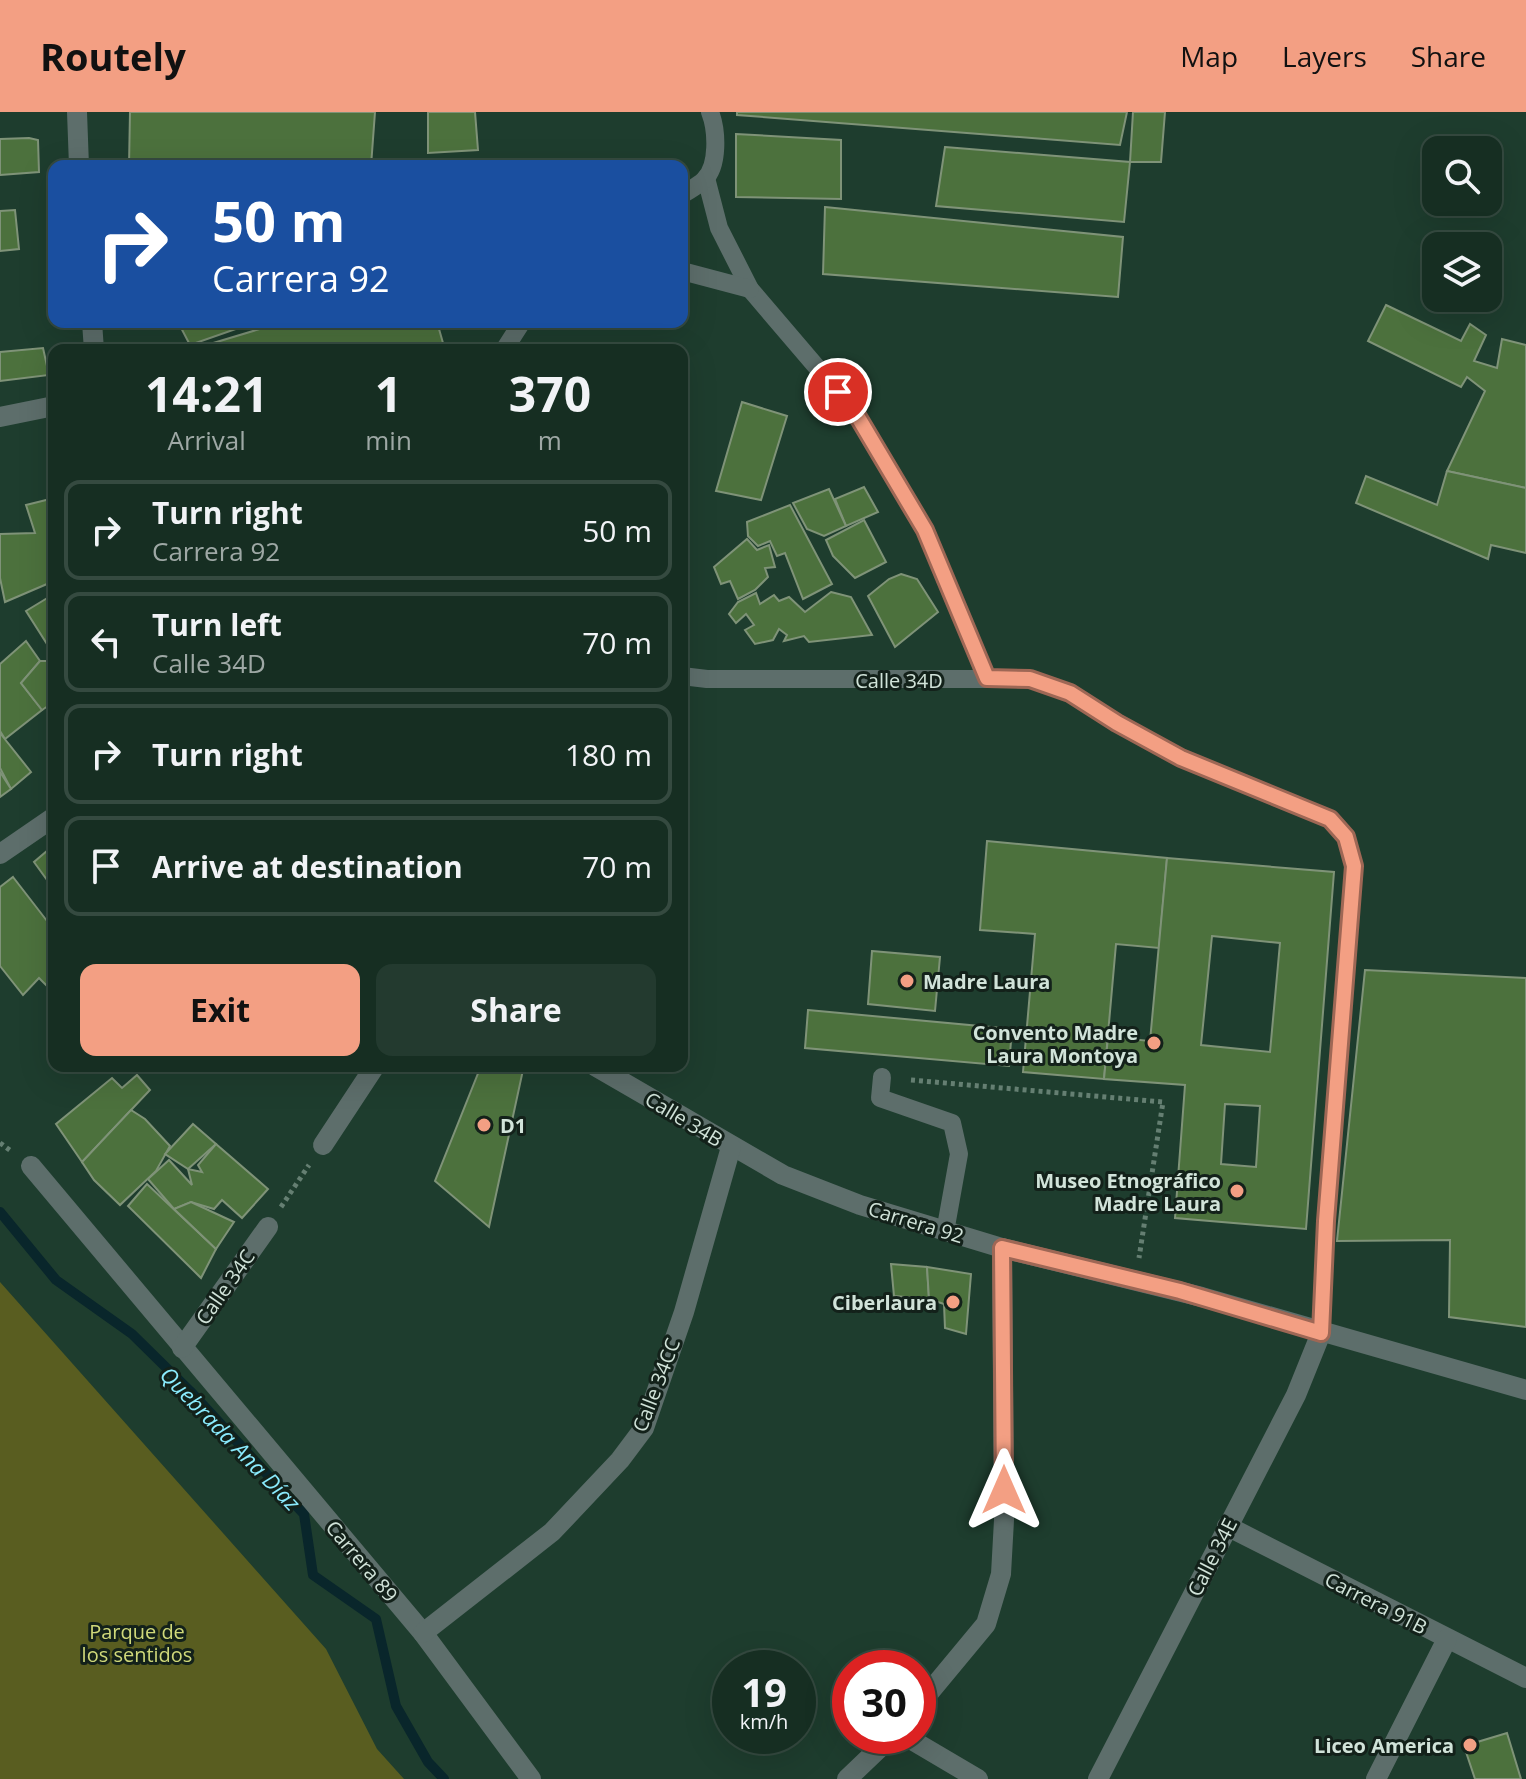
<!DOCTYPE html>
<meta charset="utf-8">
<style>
body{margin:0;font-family:"Open Sans",sans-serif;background:#233a2f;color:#f1f3f6;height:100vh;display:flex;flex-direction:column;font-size:30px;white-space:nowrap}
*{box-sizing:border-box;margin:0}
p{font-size:26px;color:#9ea8a5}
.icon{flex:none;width:44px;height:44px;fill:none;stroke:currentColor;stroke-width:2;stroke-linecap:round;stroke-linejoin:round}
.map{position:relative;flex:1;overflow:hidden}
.panel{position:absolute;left:48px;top:232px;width:640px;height:728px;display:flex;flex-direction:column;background:#162e22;border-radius:16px;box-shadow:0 8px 32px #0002,0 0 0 2px #354a40}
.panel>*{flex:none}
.hud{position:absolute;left:48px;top:48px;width:640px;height:168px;border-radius:16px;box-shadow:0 8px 32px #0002,0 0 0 2px #354a40;background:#1a4fa0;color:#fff;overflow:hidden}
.fabs{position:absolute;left:1422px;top:24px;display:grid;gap:16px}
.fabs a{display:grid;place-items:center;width:80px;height:80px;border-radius:16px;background:#162e22;box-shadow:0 8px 32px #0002,0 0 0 2px #354a40;font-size:40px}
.speed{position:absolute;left:712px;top:1538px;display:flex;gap:16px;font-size:40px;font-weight:700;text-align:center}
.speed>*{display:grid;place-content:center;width:104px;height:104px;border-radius:50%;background:#162e22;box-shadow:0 8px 32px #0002,0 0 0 2px #354a40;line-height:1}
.speed small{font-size:20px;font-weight:400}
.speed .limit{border:12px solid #d22;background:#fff;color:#111}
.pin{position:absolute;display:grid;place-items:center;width:68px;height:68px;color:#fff;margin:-34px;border:4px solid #fff;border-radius:50%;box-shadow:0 2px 8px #0007}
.me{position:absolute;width:88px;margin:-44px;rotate:0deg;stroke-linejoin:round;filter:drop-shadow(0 0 6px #0008)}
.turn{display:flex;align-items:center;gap:28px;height:168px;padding:0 32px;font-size:36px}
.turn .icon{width:104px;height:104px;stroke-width:2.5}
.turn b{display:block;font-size:56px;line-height:68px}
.eta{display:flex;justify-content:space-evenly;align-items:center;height:136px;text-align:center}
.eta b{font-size:48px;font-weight:700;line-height:56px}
.cta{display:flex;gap:16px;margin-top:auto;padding:16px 32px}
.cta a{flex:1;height:92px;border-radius:16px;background:#f39f83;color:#111;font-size:32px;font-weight:700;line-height:92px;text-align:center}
.cta a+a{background:#233a2f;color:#f1f3f6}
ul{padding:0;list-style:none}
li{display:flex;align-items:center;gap:24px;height:100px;margin:0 16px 12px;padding:0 16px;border:4px solid #354a40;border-radius:16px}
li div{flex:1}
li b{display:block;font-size:30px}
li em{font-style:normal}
header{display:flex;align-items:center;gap:48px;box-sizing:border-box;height:112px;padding:0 40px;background:#f39f83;color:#111}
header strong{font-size:38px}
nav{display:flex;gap:44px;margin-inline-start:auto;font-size:28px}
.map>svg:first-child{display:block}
.green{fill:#595d20}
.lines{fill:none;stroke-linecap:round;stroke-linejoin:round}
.stream{stroke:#09262b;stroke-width:10}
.building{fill:#4c713d;stroke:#7f9378;stroke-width:2;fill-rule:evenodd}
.path{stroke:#657f72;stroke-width:5;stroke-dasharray:4 4;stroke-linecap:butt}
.lane{stroke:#5d6e6b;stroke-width:18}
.street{stroke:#5d6e6b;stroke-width:20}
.route-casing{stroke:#9e6755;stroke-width:20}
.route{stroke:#f39f83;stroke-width:14}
.poi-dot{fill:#f39f83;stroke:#13211a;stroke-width:3}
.labels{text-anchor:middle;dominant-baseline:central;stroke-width:6;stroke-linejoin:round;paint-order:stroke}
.street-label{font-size:20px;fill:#d1e3d9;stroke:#13211a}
.poi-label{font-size:20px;font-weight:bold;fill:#d1e3d9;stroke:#13211a;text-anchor:end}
.park-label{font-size:20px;fill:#cfd879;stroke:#13211a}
.water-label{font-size:22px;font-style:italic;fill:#8aebfd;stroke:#13211a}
</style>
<header>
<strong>Routely</strong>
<nav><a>Map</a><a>Layers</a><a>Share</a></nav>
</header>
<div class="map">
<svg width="1526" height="1667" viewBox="0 0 1526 1667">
<rect width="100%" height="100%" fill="#1e3d2e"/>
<path class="green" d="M0,1170L326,1537L377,1637L404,1667H0Z"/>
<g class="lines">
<path class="stream" d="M0,1100L56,1168L132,1222L190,1279L304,1402L313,1463L376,1507L396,1594L428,1650L444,1667"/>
</g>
<g class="building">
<path d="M130,0H375L371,54H129Z"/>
<path d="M428,0H475L478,38L428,41Z"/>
<path d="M737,0H1127L1120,33L737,3Z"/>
<path d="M1133,0H1165L1161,50H1130Z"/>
<path d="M736,22L841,28V87L736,85Z"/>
<path d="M29,26L38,28L39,60L0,63V27Z"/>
<path d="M945,35L1130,50L1124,110L936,94Z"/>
<path d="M825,95L1123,125L1118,185L823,162Z"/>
<path d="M15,98L19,137L0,139V99Z"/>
<path d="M1386,193L1461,229L1470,212L1486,223L1474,249L1497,256L1502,227L1526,233V376L1447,359L1485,279L1467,265L1461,275L1368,229Z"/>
<path d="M178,210H256L190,233Z"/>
<path d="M283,210H437L445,238H402L400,233L382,238H190Z"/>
<path d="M43,236L49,263L0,269V240Z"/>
<path d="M742,290L787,304L761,388L716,379Z"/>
<path d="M1447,359L1526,376V441L1491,433L1488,447L1356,391L1366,364L1437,393Z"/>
<path d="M864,375L878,400L846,414L835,387Z"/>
<path d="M829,377L846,414L824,424L807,417L793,391Z"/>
<path d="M54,386V469L5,490L0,466V422L35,421L26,393Z"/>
<path d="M790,393L832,472L803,487L785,441L777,444L770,429L758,434L748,424L747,410Z"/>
<path d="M864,408L886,450L855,466L833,444L826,428Z"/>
<path d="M747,427L757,438L769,433L775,455L765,456L768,465L755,478L738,487L730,469L721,472L714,455Z"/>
<path d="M901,462L917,467L938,500L895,535L868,484L889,467Z"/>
<path d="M831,480L851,485L872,523L809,530L804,524L784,529L787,523L779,517L773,528L755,532L745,518L754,513L746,502L736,511L729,502L738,490L756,481L760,492L774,483L779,489L789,485L805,500Z"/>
<path d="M54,482V543L26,499Z"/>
<path d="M26,529L40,549L21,571L42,598L5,627L0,619V552Z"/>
<path d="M40,549H54V590L42,598L21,571Z"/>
<path d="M0,621L31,660L11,677L0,656Z"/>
<path d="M0,660L11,677L0,685Z"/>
<path d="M987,729L1167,746L1159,836L1116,832L1104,967L1023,960L1035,822L980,818Z"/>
<path d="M54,733V770L47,768L34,750Z"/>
<path d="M1167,746L1334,760L1306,1117L1175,1106L1185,973L1104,967L1108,925L1150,929ZM1212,824L1280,831L1270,940L1201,933ZM1225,992L1260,994L1256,1055L1221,1052Z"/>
<path d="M13,765L54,818V863L46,873L39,866L23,883L0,854V775Z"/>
<path d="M872,839L940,845L935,899L868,892Z"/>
<path d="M1365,858L1526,866V1215L1449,1205L1450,1128L1337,1129Z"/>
<path d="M808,898L1012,917L1009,954L805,936Z"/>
<path d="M481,954H518L523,958L489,1115L435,1069Z"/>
<path d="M137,963L150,978L82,1050L56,1012L112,966L122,976Z"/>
<path d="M131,998L145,1007L170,1034L156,1059L120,1093L94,1068L82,1050Z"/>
<path d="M193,1012L216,1032L188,1057L165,1042Z"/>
<path d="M216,1032L268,1077L242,1106L222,1088L214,1097L191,1090L174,1097L148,1067L169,1048L192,1073L188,1057L202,1060L198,1053Z"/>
<path d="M147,1072L216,1137L201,1166L128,1094Z"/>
<path d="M191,1090L234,1110L216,1137L174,1097Z"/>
<path d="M891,1152L927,1155L929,1187L894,1184Z"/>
<path d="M927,1155L971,1162L966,1222L945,1216L944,1192L929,1187Z"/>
<path d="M1507,1621L1521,1667H1475L1464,1634Z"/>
</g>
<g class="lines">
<g class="path">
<path d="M911,968L1163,990L1139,1146"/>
<path d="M0,1031L11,1039"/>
<path d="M281,1095L309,1053"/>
</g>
<g class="lane">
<path d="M706,66L719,116L750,177L855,300L925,418L987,566"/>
<path d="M682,83C689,78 698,74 704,68C719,54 717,18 710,0"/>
<path d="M682,159L750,177"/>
<path d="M504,238L522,210"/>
<path d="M682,564L707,567H1030L1070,581L1117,611L1181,646L1330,707L1346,725L1354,754L1326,1109L1321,1221"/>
<path d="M882,965L880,986L952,1011L959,1042L945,1120"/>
</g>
<g class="street">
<path d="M77,0L79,54"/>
<path d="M92,210L94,238"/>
<path d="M0,305L54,294"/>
<path d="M0,742L54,705"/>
<path d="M595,954L783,1063L860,1093L1002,1136L1202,1185L1526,1278"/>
<path d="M323,1033L375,954"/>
<path d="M31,1054L423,1521L531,1667"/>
<path d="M182,1236L268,1115"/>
<path d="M1227,1414L1526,1566"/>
<path d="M423,1521L552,1420L620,1348L644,1316L684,1200L731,1035"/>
<path d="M918,1594L986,1512L1001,1462L1004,1408L1002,1136"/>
<path d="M905,1624L978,1667"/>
<path d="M847,1667L892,1624"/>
<path d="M1098,1667L1296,1283L1321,1221"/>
<path d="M1376,1667L1447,1527"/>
</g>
</g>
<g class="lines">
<g class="route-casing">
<path id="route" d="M838,280L855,300L925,418L987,566L1030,567L1070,581L1117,611L1181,646L1330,707L1346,725L1354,754L1326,1109L1321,1221L1180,1179L1002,1136L1004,1378"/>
</g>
<use href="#route" class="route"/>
</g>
<g class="poi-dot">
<circle cx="907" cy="869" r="8"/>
<circle cx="1154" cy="931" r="8"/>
<circle cx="484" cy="1013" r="8"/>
<circle cx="1237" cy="1079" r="8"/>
<circle cx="953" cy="1190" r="8"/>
<circle cx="1470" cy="1633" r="8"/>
</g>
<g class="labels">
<g class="street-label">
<text x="899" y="568">Calle 34D</text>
<text transform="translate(684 1007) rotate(31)">Calle 34B</text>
<text transform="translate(916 1110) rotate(17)">Carrera 92</text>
<text transform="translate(225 1175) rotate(-55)">Calle 34C</text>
<text transform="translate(656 1273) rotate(-69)">Calle 34CC</text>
<text transform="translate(1212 1445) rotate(-63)">Calle 34E</text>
<text transform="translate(362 1449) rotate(50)">Carrera 89</text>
<text transform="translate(1376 1491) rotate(27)">Carrera 91B</text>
</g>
<g class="poi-label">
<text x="923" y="869" text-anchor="start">Madre Laura</text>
<text x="1138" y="920">Convento Madre<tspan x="1138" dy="23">Laura Montoya</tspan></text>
<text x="500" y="1013" text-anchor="start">D1</text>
<text x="1221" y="1068">Museo Etnográfico<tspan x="1221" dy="23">Madre Laura</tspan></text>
<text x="937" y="1190">Ciberlaura</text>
<text x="1454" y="1633">Liceo America</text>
</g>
<g class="park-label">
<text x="137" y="1519">Parque de<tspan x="137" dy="23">los sentidos</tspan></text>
</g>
<g class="water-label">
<text transform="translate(231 1326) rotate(46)">Quebrada Ana Díaz</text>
</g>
</g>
</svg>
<div class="fabs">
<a><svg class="icon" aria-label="search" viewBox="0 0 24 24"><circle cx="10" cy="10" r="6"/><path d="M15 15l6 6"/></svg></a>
<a><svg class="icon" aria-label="layers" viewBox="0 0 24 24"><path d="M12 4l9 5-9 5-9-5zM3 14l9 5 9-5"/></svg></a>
</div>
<div class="speed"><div>19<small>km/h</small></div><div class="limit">30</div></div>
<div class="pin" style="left:838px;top:280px;background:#d93025"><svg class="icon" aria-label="arrive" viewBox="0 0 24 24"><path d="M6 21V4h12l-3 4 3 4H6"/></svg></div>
<svg class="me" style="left:1004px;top:1378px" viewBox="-20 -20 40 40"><path d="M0-17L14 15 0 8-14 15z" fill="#f39f83" stroke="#fff" stroke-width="4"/></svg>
<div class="hud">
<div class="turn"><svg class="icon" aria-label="right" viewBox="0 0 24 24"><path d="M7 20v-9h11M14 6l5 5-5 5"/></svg><div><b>50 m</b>Carrera 92</div></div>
</div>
<section class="panel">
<div class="eta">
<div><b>14:21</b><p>Arrival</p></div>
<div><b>1</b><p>min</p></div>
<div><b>370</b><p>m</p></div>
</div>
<ul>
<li><svg class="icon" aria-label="right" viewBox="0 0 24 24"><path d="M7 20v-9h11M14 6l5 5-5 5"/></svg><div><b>Turn right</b><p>Carrera 92</p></div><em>50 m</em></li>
<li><svg class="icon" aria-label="left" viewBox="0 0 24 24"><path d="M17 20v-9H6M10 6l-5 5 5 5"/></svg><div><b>Turn left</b><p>Calle 34D</p></div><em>70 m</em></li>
<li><svg class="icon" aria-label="right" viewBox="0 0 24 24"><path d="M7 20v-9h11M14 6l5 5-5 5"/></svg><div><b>Turn right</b></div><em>180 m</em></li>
<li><svg class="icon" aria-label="arrive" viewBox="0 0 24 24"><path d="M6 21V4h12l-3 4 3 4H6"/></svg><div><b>Arrive at destination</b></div><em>70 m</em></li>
</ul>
<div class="cta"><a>Exit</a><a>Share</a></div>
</section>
</div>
